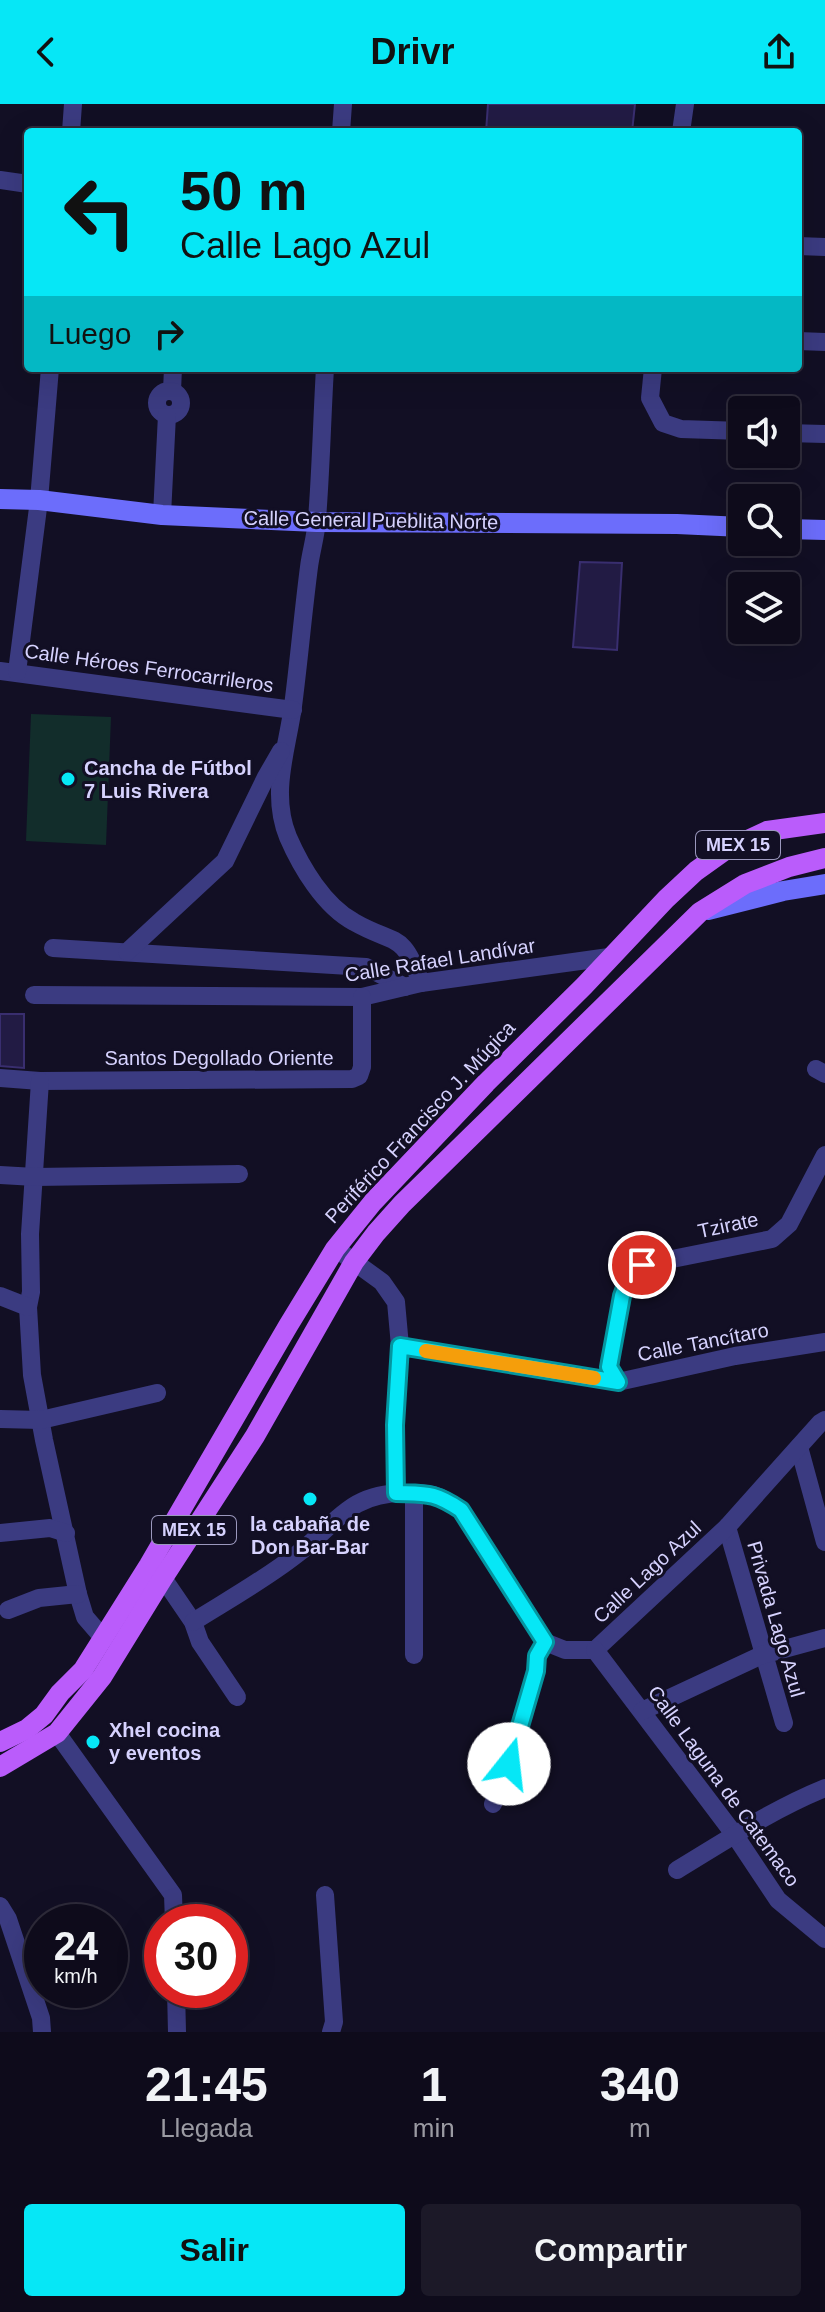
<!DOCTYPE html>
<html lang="es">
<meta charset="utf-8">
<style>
body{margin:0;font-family:Arial,sans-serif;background:#1c1928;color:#f1f3f6;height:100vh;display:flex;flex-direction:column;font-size:30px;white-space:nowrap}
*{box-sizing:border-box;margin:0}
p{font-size:26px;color:#9b9ba3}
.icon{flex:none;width:44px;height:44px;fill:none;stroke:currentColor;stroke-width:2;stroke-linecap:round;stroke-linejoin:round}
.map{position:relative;height:1928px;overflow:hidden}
.details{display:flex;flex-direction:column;background:#0e0b1b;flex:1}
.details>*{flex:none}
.guide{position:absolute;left:24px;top:24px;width:778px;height:244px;border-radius:8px;box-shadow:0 8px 32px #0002,0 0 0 2px #2e2b3a;background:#06e7f6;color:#111;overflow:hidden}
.controls{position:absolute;left:728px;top:292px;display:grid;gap:16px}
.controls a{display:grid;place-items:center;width:72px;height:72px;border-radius:8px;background:#0e0b1b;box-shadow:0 8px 32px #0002,0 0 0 2px #2e2b3a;font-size:40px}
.speed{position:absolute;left:24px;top:1800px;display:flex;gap:16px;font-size:40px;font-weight:700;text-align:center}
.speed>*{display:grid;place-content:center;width:104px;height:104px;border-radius:50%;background:#0e0b1b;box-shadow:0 8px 32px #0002,0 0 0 2px #2e2b3a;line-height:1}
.speed small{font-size:20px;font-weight:400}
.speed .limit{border:12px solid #d22;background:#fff;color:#111}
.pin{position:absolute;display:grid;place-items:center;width:68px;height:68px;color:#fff;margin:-34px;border:4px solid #fff;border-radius:50%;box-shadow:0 2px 8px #0007}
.me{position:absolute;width:88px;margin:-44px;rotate:16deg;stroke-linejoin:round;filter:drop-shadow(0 0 6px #0008)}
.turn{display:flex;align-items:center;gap:28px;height:168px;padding:0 24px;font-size:36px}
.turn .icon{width:104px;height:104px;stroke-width:2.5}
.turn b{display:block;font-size:56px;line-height:68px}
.then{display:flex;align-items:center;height:76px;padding:0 24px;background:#0003;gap:16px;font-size:30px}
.eta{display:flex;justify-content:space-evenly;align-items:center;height:136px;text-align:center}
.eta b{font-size:48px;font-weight:600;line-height:56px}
.button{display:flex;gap:16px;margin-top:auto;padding:16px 24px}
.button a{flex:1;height:92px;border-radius:8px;background:#06e7f6;color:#111;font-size:32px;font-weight:600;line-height:92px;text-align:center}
.button a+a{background:#1c1928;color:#f1f3f6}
header{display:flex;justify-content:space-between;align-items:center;height:104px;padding:0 24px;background:#06e7f6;color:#111;font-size:36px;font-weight:600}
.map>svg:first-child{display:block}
.green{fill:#122d2b}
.building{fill:#221b44;stroke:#392e6f;stroke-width:2}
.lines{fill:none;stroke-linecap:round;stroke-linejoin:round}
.street{stroke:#3b3b81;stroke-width:18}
.secondary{stroke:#6c6dfb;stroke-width:20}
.primary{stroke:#ba5cfb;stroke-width:20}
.route-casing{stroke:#0496a0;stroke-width:20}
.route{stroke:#06e7f6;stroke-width:14}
.slow{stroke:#f59e0b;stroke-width:14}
.poi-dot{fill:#06e7f6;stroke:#120f24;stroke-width:3}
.labels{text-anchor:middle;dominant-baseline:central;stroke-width:6;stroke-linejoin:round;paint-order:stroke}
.shield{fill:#120f24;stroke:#9b98bd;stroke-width:2}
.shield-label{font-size:18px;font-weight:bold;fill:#d6d2fe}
.street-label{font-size:20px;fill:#d6d2fe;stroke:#120f24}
.poi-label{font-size:20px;font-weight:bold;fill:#d6d2fe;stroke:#120f24;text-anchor:start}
</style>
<header><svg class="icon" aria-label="back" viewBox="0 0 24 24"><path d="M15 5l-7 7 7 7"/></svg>Drivr<svg class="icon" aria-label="share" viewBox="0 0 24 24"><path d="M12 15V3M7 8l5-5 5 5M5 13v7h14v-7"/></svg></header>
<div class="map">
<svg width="825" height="1928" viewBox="0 0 825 1928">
<rect width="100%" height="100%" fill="#120f24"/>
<path class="green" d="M31,610L111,613L106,741L26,737Z"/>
<g class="building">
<path d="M488,0H635L632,28H486Z"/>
<path d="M580,458L622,459L617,546L573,543Z"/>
<path d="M0,910H24V964L0,962Z"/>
</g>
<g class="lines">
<g class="street">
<path d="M71,28L73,0"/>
<path d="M341,28L343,0"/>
<path d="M681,28L685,0"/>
<path d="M0,76L28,80"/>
<path d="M798,142L825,143"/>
<path d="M798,237L825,238"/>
<path d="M325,264C322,314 321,365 317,415C316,432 311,447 309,463C303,509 299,556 293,602C287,646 270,689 288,733C301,763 324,802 354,818C396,842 402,826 421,879"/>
<path d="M653,264L650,294L663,319L681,325L742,327"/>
<path d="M172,287L173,264"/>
<circle cx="169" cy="299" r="12"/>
<path d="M786,329L825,330"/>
<path d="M162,411L167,311"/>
<path d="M0,567L293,606"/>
<path d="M17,568L39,396L50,264"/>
<path d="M53,844L366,863L405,883"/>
<path d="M127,848L225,757L266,673L281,647"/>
<path d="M34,891L362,893L421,879L609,853"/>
<path d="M816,965L825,970"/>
<path d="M0,974L40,977L352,975L359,972L362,963V893"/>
<path d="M40,977L30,1130L31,1188L28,1203L32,1271L44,1336L78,1490L85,1513L104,1535"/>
<path d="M0,1071L35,1073L239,1070"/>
<path d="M342,1149L382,1178L396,1198L400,1242L395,1321L396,1389"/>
<path d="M0,1192L28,1203"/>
<path d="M400,1242L618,1278L735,1252L825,1238"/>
<path d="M618,1278L609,1263L622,1192L629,1173L642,1161L772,1135L789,1120L825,1051"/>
<path d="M0,1315L41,1316L157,1289"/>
<path d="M799,1343L825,1438"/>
<path d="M727,1423L784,1619"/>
<path d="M0,1429L50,1424L66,1429"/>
<path d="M163,1474L193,1518L200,1538L237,1593"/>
<path d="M8,1506L39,1494L78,1490"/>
<path d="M193,1518C228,1496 264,1476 296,1451C336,1421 348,1389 404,1389C433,1389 436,1389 461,1406L545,1538L565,1546H595L727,1423L820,1319L825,1316"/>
<path d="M595,1546L734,1730L778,1796L825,1835"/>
<path d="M414,1551V1389"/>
<path d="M642,1607L762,1551L825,1534"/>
<path d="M57,1629L173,1791L174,1818"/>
<path d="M493,1700L509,1660L536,1567L537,1552L545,1538"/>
<path d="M677,1766C725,1737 773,1705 825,1684"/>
<path d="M325,1791L334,1918L331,1928"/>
<path d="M0,1802L8,1815L41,1914L42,1928"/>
<path d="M176,1886L177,1928"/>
</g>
<g class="secondary">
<path d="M0,395L39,396L162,411L317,418L677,420L742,423"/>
<path d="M786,425L825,426"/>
<path d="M708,806L783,787L825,780"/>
</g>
<g class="primary">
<path d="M0,1638L27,1625L44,1611L60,1589L83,1566L149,1461L288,1222L335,1145L373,1098L486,979L584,882L666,795L696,767L724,747L767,727L825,719"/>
<path d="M0,1663L57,1629L102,1573L163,1474L255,1332L354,1158L376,1129L402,1100L700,808L745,780L789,763L825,754"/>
</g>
</g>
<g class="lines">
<g class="route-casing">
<path id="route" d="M509,1660L536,1567L537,1552L545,1538L461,1406C434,1388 427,1390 396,1389L395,1321L400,1242L618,1278L609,1263L622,1192L629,1173L642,1161"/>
</g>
<use href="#route" class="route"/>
<path class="slow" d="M426,1247L594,1274"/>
</g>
<g class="poi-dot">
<circle cx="68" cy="675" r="8"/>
<circle cx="310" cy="1395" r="8"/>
<circle cx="93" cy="1638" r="8"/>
</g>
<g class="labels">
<g class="shield">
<rect x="696" y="727" width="84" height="28" rx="6"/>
<rect x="152" y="1412" width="84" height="28" rx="6"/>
</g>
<g class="shield-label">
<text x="738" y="741">MEX 15</text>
<text x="194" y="1426">MEX 15</text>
</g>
<g class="street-label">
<text transform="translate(371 416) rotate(1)">Calle General Pueblita Norte</text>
<text transform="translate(149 564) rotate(8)">Calle Héroes Ferrocarrileros</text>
<text transform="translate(440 856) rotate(-9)">Calle Rafael Landívar</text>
<text x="219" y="954">Santos Degollado Oriente</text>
<text transform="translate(420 1018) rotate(-47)">Periférico Francisco J. Múgica</text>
<text transform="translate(728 1121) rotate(-12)">Tzirate</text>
<text transform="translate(703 1238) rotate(-11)">Calle Tancítaro</text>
<text transform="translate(647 1468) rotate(-43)">Calle Lago Azul</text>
<text transform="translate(776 1515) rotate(74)">Privada Lago Azul</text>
<text transform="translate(724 1682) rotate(54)">Calle Laguna de Catemaco</text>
</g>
<g class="poi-label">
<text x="84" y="664">Cancha de Fútbol<tspan x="84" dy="23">7 Luis Rivera</tspan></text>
<text x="310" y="1420" text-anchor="middle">la cabaña de<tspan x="310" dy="23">Don Bar-Bar</tspan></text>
<text x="109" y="1626">Xhel cocina<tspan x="109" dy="23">y eventos</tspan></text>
</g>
</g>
</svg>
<div class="controls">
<a><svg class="icon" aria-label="sound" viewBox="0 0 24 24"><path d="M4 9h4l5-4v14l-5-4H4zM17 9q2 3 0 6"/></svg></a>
<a><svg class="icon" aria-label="search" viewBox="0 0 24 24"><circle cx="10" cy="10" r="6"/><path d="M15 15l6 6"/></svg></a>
<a><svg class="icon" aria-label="layers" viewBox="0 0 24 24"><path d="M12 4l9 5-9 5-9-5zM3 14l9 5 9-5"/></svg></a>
</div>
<div class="speed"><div>24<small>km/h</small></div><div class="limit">30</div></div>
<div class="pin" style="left:642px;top:1161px;background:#d93025"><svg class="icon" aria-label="arrive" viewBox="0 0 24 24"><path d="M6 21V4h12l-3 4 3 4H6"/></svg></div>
<svg class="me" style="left:509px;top:1660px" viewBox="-20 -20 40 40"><circle r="19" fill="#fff"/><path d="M0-13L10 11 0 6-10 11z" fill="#06e7f6"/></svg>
<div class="guide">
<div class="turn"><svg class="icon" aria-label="left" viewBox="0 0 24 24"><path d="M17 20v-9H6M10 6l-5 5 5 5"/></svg><div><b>50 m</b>Calle Lago Azul</div></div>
<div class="then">Luego<svg class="icon" aria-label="right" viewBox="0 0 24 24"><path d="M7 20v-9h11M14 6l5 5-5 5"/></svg></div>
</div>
</div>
<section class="details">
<div class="eta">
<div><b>21:45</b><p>Llegada</p></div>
<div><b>1</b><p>min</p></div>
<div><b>340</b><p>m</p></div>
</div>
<div class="button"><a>Salir</a><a>Compartir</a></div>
</section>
